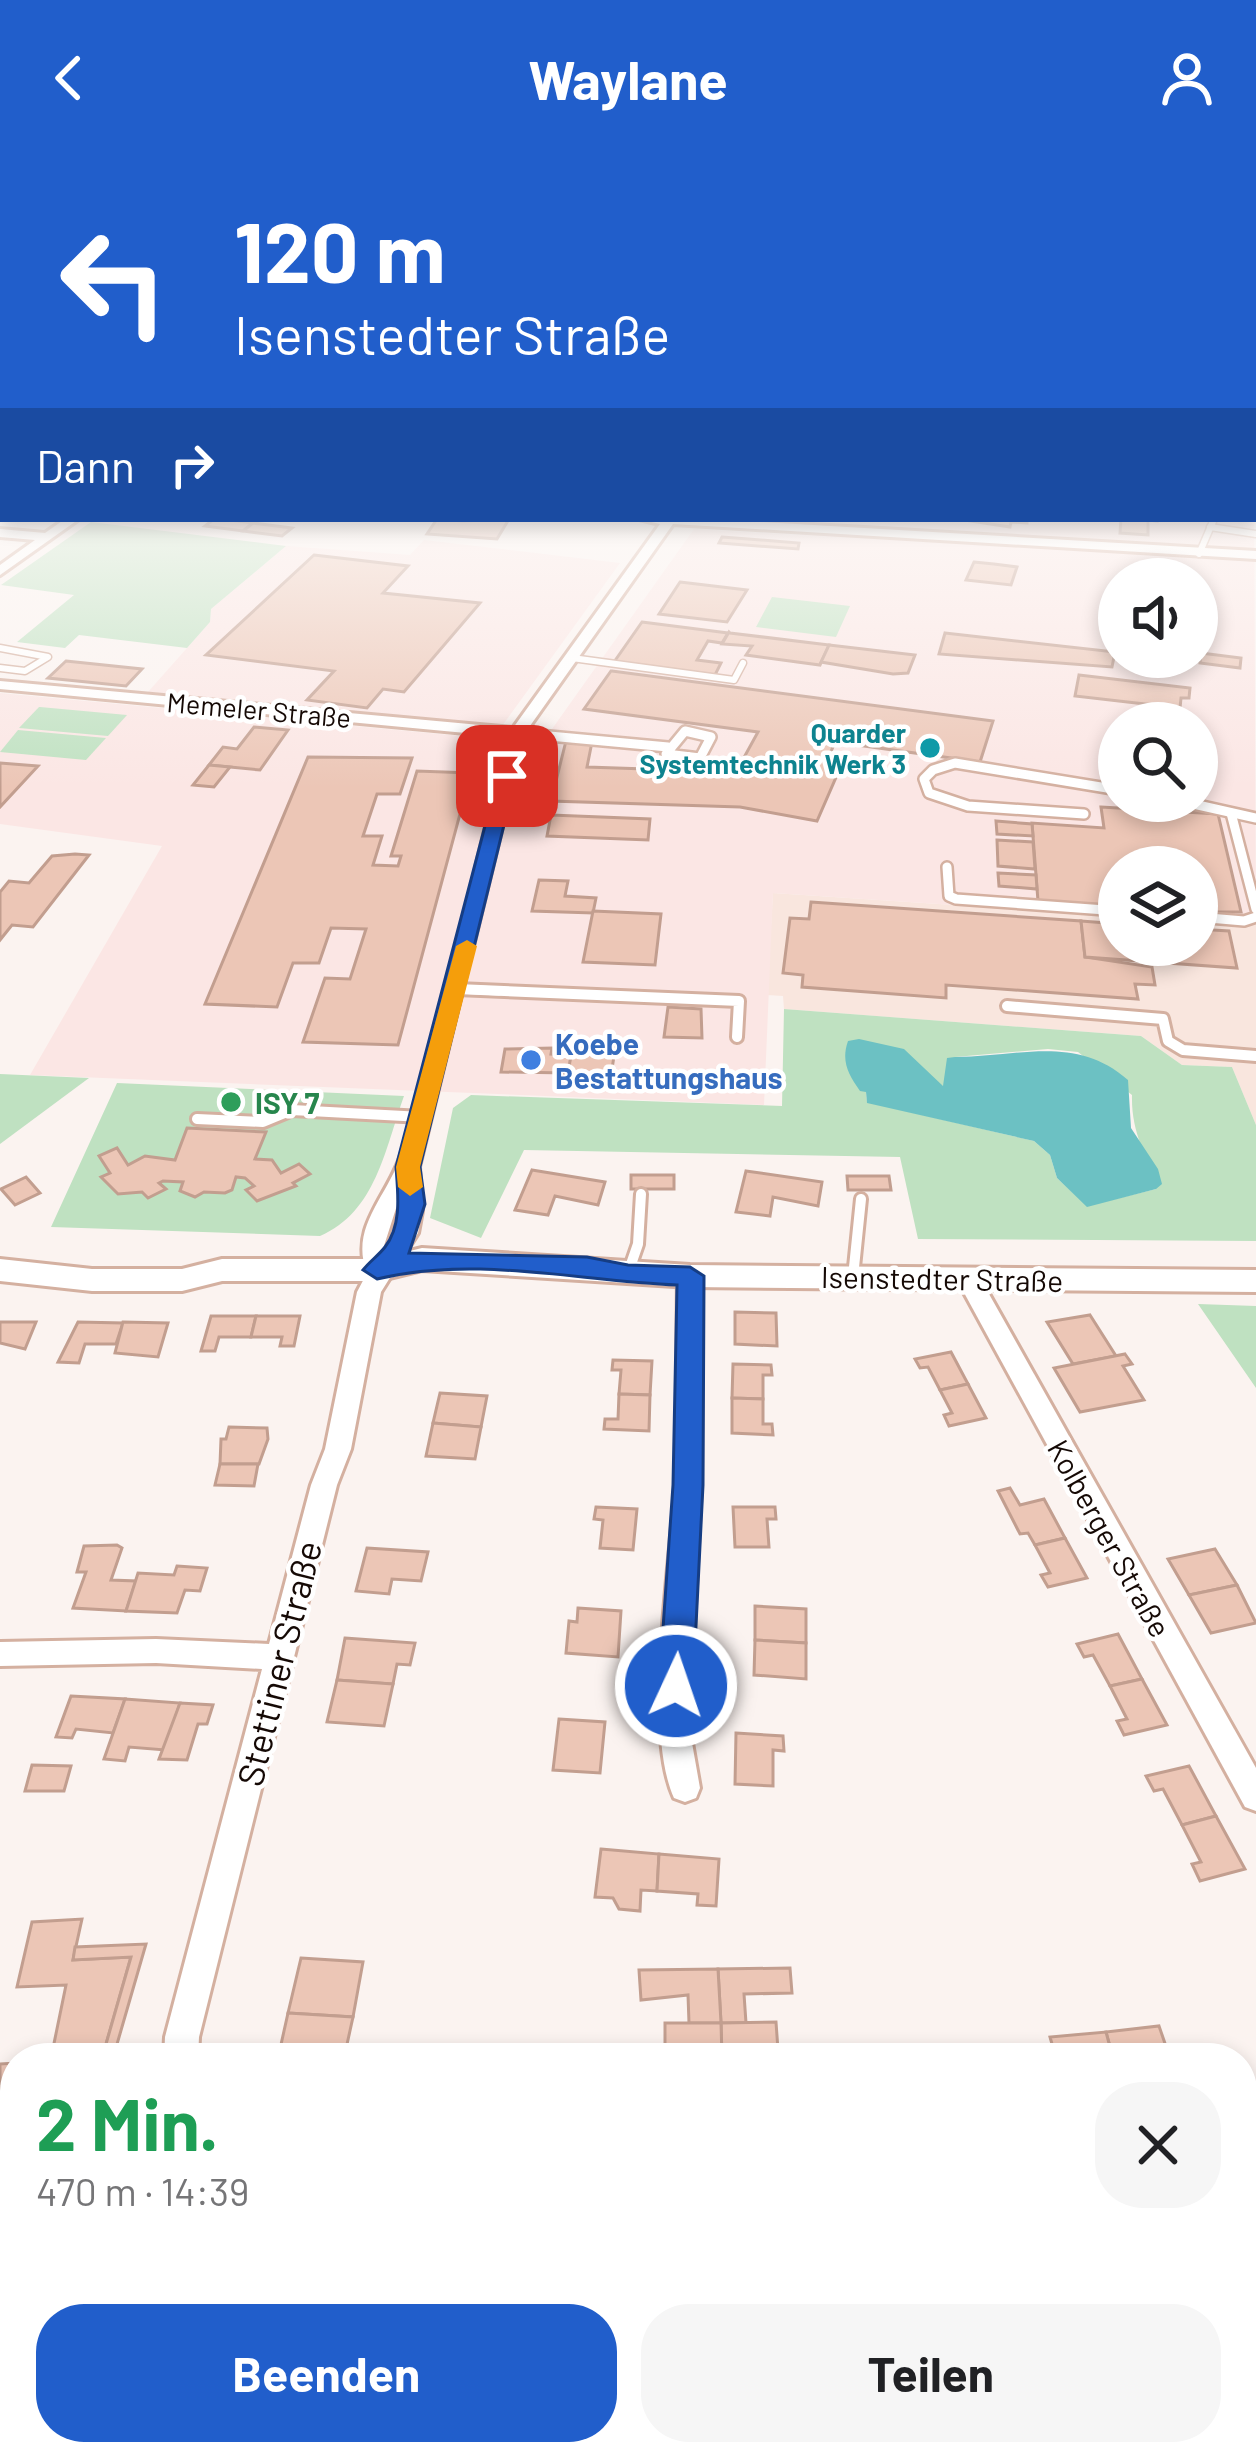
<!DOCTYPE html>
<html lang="de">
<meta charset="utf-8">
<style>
body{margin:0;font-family:Barlow,sans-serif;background:#f6f6f6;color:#202124;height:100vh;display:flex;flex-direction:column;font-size:45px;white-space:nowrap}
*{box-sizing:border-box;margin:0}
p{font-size:39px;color:#757577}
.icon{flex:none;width:66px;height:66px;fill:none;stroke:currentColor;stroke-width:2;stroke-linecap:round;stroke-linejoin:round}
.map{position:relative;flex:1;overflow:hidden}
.panel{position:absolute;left:0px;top:1887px;width:1257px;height:423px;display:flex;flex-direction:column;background:#fff;border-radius:48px 48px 0 0;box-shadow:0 6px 18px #0003}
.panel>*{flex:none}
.hud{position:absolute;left:0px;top:0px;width:1257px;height:366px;box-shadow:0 6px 18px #0003;background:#215ecb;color:#fff;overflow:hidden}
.tools{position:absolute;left:1098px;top:402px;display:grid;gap:24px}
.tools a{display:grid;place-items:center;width:120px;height:120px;border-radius:50%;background:#fff;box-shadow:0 6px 18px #0003;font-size:60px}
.pin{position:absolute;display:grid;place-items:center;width:102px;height:102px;color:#fff;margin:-51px;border-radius:24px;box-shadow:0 6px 18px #0006}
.me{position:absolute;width:132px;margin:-66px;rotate:3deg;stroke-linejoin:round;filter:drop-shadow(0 0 9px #0008)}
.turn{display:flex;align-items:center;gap:42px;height:252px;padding:0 36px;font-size:54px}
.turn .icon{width:156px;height:156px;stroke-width:2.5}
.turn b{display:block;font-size:84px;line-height:102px}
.then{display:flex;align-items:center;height:114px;padding:0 36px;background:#0003;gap:24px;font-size:45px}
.round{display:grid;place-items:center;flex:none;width:126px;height:126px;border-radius:48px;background:#f6f6f6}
.overview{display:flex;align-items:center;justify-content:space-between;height:204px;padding:0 36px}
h1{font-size:72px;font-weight:700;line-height:90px;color:#1e9e55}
.primary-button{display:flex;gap:24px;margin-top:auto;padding:24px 36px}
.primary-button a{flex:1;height:138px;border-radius:48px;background:#215ecb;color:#fff;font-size:48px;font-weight:700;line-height:138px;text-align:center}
.primary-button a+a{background:#f6f6f6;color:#202124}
header{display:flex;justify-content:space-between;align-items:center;height:156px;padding:0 36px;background:#215ecb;color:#fff;font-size:54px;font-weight:700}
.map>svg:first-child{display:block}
.built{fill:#f9e6de}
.industrial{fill:#fbe6e4;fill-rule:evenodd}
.green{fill:#bfe1c1;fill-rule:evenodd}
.water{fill:#6cc1c3}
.building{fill:#ecc6b6;stroke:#c29e8f;stroke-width:3}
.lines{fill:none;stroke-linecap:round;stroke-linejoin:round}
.lane-far2-casing{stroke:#d4b0a0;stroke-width:9}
.lane-far1-casing{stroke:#d4b0a0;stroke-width:14}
.lane-casing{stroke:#d4b0a0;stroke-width:16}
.street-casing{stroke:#d4b0a0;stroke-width:6}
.secondary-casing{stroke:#d4b0a0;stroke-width:6}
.lane-far2{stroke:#fff;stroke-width:6}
.lane-far1{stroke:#fff;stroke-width:9}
.lane{stroke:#fff;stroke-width:10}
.street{fill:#fff;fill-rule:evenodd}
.secondary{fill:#fff;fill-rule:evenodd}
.route{fill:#215ecb;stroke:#153d84;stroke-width:3}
.slow{fill:#f59e0b}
.culture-dot{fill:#0f9aa8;stroke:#fff;stroke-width:4.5}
.shop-dot{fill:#3f7fe0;stroke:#fff;stroke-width:4.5}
.leisure-dot{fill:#2e9e5b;stroke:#fff;stroke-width:4.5}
.labels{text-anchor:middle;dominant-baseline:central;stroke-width:9;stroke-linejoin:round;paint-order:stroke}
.far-street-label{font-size:27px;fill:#150905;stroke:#fff}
.far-culture-label{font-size:27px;font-weight:bold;fill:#0d838f;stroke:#fff;text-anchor:end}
.shop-label{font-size:30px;font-weight:bold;fill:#366cbe;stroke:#fff;text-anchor:start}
.leisure-label{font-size:30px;font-weight:bold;fill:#27864d;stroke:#fff;text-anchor:start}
.street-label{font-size:30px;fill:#150905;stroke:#fff}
.near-street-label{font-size:36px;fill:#150905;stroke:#fff}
</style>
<header><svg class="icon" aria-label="back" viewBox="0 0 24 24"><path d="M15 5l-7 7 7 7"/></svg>Waylane<svg class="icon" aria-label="person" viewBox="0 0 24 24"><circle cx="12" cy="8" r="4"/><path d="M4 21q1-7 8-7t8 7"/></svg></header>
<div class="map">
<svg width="1256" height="2308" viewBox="0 0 1256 2308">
<rect width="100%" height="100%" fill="#fbf3f0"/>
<path class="built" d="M773,737L1119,760V789H1197V765L1256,769V969L1232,911L1182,909L1141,880L784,853L783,840L767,839Z"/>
<g class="industrial">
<path d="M1254,309L1256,769L1197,765V711H1119V760L773,737L764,949L30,919L162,690L0,668V537L547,588L552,573L694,373L800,379L802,363H1254ZM1119,423H1197V501H1119ZM1119,567H1197V645H1119Z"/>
<path d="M424,384L620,407L502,570L148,536L210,466L211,453L286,390L410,399Z"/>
</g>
<g class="green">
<path d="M91,366L286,390L211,453L210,466L187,492L79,479L65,492L17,486L74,439L1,429Z"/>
<path d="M772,441L850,450L836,481L756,471Z"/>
<path d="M39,551H40L127,559L108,580L19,572Z"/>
<path d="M18,574L106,582L86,604L0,596Z"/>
<path d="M784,853L1141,880L1182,909L1232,911L1256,969V1085L918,1083L900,1001L524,994L481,1082L430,1062L453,952L471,939L782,950ZM1048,893L1078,896L1132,939C1131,977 1146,997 1156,1033L1087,1050L1057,1022L1050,999L1034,985L867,946L866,936L926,916L943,931L955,901Z"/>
<path d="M0,918L89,922L0,988Z"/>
<path d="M117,927L404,940C385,993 376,1056 320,1080L51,1071Z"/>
<path d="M1198,1148L1256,1150V1233V1232Z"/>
</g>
<path class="water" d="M859,883L904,893L943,930L947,902L955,901C1018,901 1076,878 1128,924L1131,972L1158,1013L1162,1028L1156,1033L1087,1051L1057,1022L1050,999L1034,985L867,947L866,936L860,935C848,918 841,905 848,885Z"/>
<g class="building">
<path d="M214,363H222L253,367L243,375L205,370Z"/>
<path d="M437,363L463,365L509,363L497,383L427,378Z"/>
<path d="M958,363H1027V367L1011,366L1010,371Z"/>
<path d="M1121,363H1157V365L1148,364V379L1120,377Z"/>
<path d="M253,367L292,372L282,380L243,375Z"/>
<path d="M722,381L799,387L798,393L719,387Z"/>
<path d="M314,399L408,410L383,437L480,447L404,536L383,533L367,552L307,544L334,515L206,499Z"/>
<path d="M974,406L994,408L1017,411L1011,429L966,424Z"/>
<path d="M680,426L747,434L727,466L659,458Z"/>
<path d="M642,466L728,477L722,487L708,485L697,504L721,507L715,519L614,506Z"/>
<path d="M729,476L730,477L829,489L820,509L746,499L752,490L722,488Z"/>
<path d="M945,477L1115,496L1112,511L939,498Z"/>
<path d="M829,489L915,499L908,517L893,518L821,506Z"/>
<path d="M1201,497L1241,502L1240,512L1200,507Z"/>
<path d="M66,505L142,513L126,530L48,522Z"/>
<path d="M611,515H612L993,565L980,606L835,586L830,598L844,603L817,665L740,651L551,645L566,585L592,586L587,611L736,616L758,576L584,553Z"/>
<path d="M1079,519L1190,532L1189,542H1181L1180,552L1075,540Z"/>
<path d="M254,571L288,574L260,614L209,609L223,591L237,593Z"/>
<path d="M308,601L412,602L400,638H377L363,680H382L373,709L398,710L401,700H391L417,615L471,617L398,889L303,886L325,822L350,823L366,773L331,772L319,807H293L277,851L205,848Z"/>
<path d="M0,607L38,610L0,651Z"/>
<path d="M209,609L230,611L214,631L193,629Z"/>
<path d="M1101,651L1218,658L1241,756H1197V711H1119V751L1038,745L1032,667L1104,672Z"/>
<path d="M551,659L650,663L648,684L547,680Z"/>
<path d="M996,665L1032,668L1033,680L997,678Z"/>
<path d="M997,684L1033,686L1035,713L998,710Z"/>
<path d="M75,698L89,699L33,771L12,769L0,784V736L9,725L29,727L52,700Z"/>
<path d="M998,717L1036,719L1037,733L999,730Z"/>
<path d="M539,724L568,725L565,740L596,742L593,757L532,755Z"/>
<path d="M811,746L1081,765L1085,801L1152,811L1155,829L1135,828L1138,843L946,829V842L802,831L803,819L783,817L790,762L809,763Z"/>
<path d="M593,755L661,758L655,809L583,806Z"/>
<path d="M1081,765L1119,768V789H1197V773L1229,775L1237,812L1085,801Z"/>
<path d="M668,851L701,853L702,882L664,881Z"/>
<path d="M572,886L616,888L611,919L568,918Z"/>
<path d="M552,892L551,898L571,899L568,917L501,916L505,893Z"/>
<path d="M187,972L266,976L255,1003L272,1004L281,1017L299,1008L310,1018L293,1027L296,1030L257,1045L246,1034L254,1030L245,1022L236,1021L232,1034L225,1037L204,1036L195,1041L180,1035L183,1026L163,1025L159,1027L166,1033L148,1042L142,1036L118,1038L101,1021L110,1017L99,1000L117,992L128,1009L145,1000L175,1004Z"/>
<path d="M532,1014L605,1026L598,1049L555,1040L548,1059L515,1054Z"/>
<path d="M746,1015L822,1026L818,1050L773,1041L770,1060L736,1056Z"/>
<rect x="631" y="1019" width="43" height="14"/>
<path d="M847,1020H889L891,1034H848Z"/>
<path d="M26,1021L40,1037L15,1049L1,1033Z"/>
<path d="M735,1156L776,1157L777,1190L735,1188Z"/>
<path d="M1090,1159L1116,1200L1073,1208L1047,1166Z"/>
<path d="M211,1160H256L251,1181H219L215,1195H201Z"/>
<path d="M256,1160H300L294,1190H280L282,1181H251Z"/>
<path d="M0,1166H36L25,1193L0,1187Z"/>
<path d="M78,1166L123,1167L116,1188H85L79,1207L58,1206Z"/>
<path d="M123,1166L168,1167L158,1201L115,1197Z"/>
<path d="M951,1196L968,1228L940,1234L928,1211L920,1212L915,1203Z"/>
<path d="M1125,1198L1132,1208L1123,1210L1144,1244L1080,1256L1054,1212Z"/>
<path d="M613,1204L652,1205L650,1239L619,1238L621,1214H612Z"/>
<path d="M733,1208L771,1209L772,1219H763V1243L732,1242Z"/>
<path d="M968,1228L986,1262L949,1270L944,1259L952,1257L940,1234Z"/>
<path d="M440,1237L487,1240L481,1271L433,1267Z"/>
<path d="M619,1238L650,1239L649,1275L604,1273L605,1263H618Z"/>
<path d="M732,1242L763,1243V1268H772L773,1279L732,1277Z"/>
<path d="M433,1267L481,1271L475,1303L426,1300Z"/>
<path d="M229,1271L267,1272L268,1283L259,1308H220L221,1283H226Z"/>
<path d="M220,1308H258L254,1330L215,1329Z"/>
<path d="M1010,1332L1020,1349L1044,1343L1065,1382L1035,1389L1028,1377L1020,1378L998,1335Z"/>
<path d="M596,1351L637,1353L633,1394L600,1392L603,1364L594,1363Z"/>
<path d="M733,1351H775L776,1363H767L769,1391H735Z"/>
<path d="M1065,1382L1087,1422L1048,1431L1041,1419L1050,1417L1035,1389Z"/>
<path d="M117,1389L122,1392L111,1424L136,1425L126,1455L73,1452L86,1416H77L84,1390Z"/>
<path d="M367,1392L428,1396L421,1425L392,1423L389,1438L356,1435Z"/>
<path d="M1215,1393L1237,1429L1189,1439L1168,1403Z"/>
<path d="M177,1410L207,1412L200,1435L185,1434L177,1457L126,1455L138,1417L174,1419Z"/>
<path d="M1237,1429L1256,1467L1211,1477L1189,1439Z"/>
<path d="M755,1450L806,1453V1487L755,1484Z"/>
<path d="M578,1452L621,1455L618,1501L566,1497L569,1465L577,1466Z"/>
<path d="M1118,1478L1142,1523L1110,1530L1093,1499L1084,1501L1077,1488Z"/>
<path d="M345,1482L415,1487L410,1509L397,1508L393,1528L337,1524Z"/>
<path d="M755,1484L806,1487V1523L754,1519Z"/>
<path d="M1142,1523L1167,1569L1124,1579L1117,1565L1127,1563L1110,1530Z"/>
<path d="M337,1524L393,1528L384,1570L327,1566Z"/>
<path d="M71,1540L125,1543L113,1577L76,1573L72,1582L56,1581Z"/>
<path d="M125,1543L180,1547L165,1594L129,1591L125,1605L104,1603Z"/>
<path d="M180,1547L213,1549L207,1568H198L187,1604L159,1603Z"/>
<path d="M559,1563L605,1566L600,1617L553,1614Z"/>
<path d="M736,1577L783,1580L784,1595L773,1594V1630L735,1628Z"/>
<path d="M32,1609L71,1610L64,1635H25Z"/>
<path d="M1189,1610L1216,1660L1182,1669L1163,1633L1154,1635L1146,1620Z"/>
<path d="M1216,1660L1245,1713L1200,1725L1192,1708L1201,1706L1182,1669Z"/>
<path d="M601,1693L659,1698L657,1735L641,1734L640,1755L619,1753L613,1742L595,1741Z"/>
<path d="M659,1698L719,1703L716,1750L697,1749L698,1738L657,1735Z"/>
<path d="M82,1763L73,1804L131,1801L102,1902H51L66,1829L17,1831L32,1766Z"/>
<path d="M146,1788L113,1902H102L131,1801L73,1804L75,1791Z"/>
<path d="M301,1802L363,1806L353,1861L288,1857Z"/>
<path d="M790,1812L792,1837L744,1838L746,1867H721L718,1813Z"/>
<path d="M718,1813L721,1867H689L688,1839L641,1844L639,1814Z"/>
<path d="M288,1857L353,1861L344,1902H278Z"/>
<path d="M776,1866L778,1894H790V1902H722L721,1867Z"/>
<path d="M665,1867H721L722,1902H665Z"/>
<path d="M1159,1870L1170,1902H1113L1106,1876Z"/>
<path d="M1106,1876L1113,1902H1056L1050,1881Z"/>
<path d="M362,1891L506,1898V1902H361Z"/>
<path d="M15,1907V1935L5,1982H0V1908Z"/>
<path d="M1256,2072V2138L1242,2140V2073Z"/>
<rect x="179" y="2295" width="80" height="13"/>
</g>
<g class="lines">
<g class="lane-far2-casing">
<g id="lane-far2">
<path d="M1210,371L1256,378"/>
<path d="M1199,398L1214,363"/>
<path d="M0,492L48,501L25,515L0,512"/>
<path d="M572,502L734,524L743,507"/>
</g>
</g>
<g class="lane-far1-casing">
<g id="lane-far1">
<path d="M685,575L711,581L700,602L666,598Z"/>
<path d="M517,577L668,591"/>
<path d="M1180,645L1256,662"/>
<path d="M1231,657L1256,753"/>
<path d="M1084,658L968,650L929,637L924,623L933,614L955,607L1119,634"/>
<path d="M947,711L949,740L956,743L1119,755"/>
<path d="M1197,761L1244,765L1256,761"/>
<path d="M457,833L499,835"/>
</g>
</g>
<g class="lane-casing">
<g id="lane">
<path d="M457,833L739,845L737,881"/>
<path d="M1007,850L1163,863L1168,885L1183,894L1256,900"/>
<path d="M197,963L263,966L292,954L422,961"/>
<path d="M628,1117L638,1088L641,1038"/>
<path d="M853,1121L861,1043"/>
</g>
</g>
<g class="street-casing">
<g id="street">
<rect x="0" y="311" width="3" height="8"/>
<path d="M65,363H79L0,419V409L35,384L0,381V373L45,377Z"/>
<path d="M639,363H709L1256,395V403L673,368L525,577L419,1011L422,1055L418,1077L381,1136L351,1293L337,1329L199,1881L198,1902H164L165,1881L262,1513L156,1507L0,1510V1486L156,1483L269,1488L311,1329L325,1293L357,1136L367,1117C349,1071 388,1040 401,999C442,861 473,720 508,581L0,533V525L513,572L660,368ZM399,1043L395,1077L383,1096V1093Z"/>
<path d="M690,1112L702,1120L701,1329L689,1570L700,1632L696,1642L685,1646L674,1642C643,1574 671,1410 675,1332C678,1261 677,1190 678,1120Z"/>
<path d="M968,1114L980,1122L1256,1612V1655L1245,1651L956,1122Z"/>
<path d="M1256,1982V2018L1242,2020V1984Z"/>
<rect x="0" y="2001" width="15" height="36"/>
<path d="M103,2295H143L142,2308H102Z"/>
</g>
</g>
<g class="secondary-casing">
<path id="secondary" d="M422,1092L690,1109L1256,1114V1136L690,1131L422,1114L377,1125H222L182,1135H92L0,1125V1103L92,1113H182L222,1103H377Z"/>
</g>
<use href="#lane-far2" class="lane-far2"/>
<use href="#lane-far1" class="lane-far1"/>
<use href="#lane" class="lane"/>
<use href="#street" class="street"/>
<use href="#secondary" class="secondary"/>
</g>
<linearGradient id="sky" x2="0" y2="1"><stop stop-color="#76b9d9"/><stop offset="0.49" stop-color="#fdfaf8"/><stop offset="1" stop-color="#fdfaf8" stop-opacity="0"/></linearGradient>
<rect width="1256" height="632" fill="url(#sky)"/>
<path class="route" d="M507,614L516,620L420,1011L425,1048L409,1097L587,1101L628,1109L690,1111L704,1120L703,1329L693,1530L688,1541L676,1545L664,1541L659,1530L673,1329L677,1129C577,1125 475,1099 377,1123L363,1114C370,1105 378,1100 385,1091C402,1069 398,1038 396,1011L498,620Z"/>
<path class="slow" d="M467,784L477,790L420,1011L423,1031L410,1040L398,1031L396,1011L456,790Z"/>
<circle class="culture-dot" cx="930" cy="592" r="12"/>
<circle class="shop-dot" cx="531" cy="904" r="12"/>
<circle class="leisure-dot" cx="231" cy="946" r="12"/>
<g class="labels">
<g class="far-street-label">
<text transform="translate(259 553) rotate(5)">Memeler Straße</text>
</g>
<g class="far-culture-label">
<text x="906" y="576">Quarder<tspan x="906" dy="31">Systemtechnik Werk 3</tspan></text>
</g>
<g class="shop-label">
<text x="555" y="887">Koebe<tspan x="555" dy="34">Bestattungshaus</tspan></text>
</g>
<g class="leisure-label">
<text x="255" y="946">ISY 7</text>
</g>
<g class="street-label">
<text transform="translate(942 1122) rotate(1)">Isenstedter Straße</text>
<text transform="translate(1110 1382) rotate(61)">Kolberger Straße</text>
</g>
<g class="near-street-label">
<text transform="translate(278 1507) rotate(-76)">Stettiner Straße</text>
</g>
</g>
</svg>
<div class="tools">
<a><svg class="icon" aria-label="sound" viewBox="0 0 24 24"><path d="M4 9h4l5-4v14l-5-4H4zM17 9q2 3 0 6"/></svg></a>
<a><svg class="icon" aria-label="search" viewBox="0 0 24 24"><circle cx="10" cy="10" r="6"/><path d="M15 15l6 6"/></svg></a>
<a><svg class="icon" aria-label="layers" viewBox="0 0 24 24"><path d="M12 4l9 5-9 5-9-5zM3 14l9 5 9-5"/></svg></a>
</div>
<div class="pin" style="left:507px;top:620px;background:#d93025"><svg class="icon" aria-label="arrive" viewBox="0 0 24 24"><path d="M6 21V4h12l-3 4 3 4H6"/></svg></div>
<svg class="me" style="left:676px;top:1530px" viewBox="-20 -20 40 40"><circle r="17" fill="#215ecb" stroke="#fff" stroke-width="3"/><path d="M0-11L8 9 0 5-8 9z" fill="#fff"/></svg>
<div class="hud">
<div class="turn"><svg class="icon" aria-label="left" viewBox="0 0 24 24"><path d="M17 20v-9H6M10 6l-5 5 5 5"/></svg><div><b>120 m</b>Isenstedter Straße</div></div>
<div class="then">Dann<svg class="icon" aria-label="right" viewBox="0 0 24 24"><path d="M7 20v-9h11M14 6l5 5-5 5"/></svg></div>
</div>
<section class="panel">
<div class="overview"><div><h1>2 Min.</h1><p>470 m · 14:39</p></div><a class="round"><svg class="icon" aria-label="close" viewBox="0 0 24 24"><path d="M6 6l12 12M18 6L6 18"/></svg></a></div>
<div class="primary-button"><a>Beenden</a><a>Teilen</a></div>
</section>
</div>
